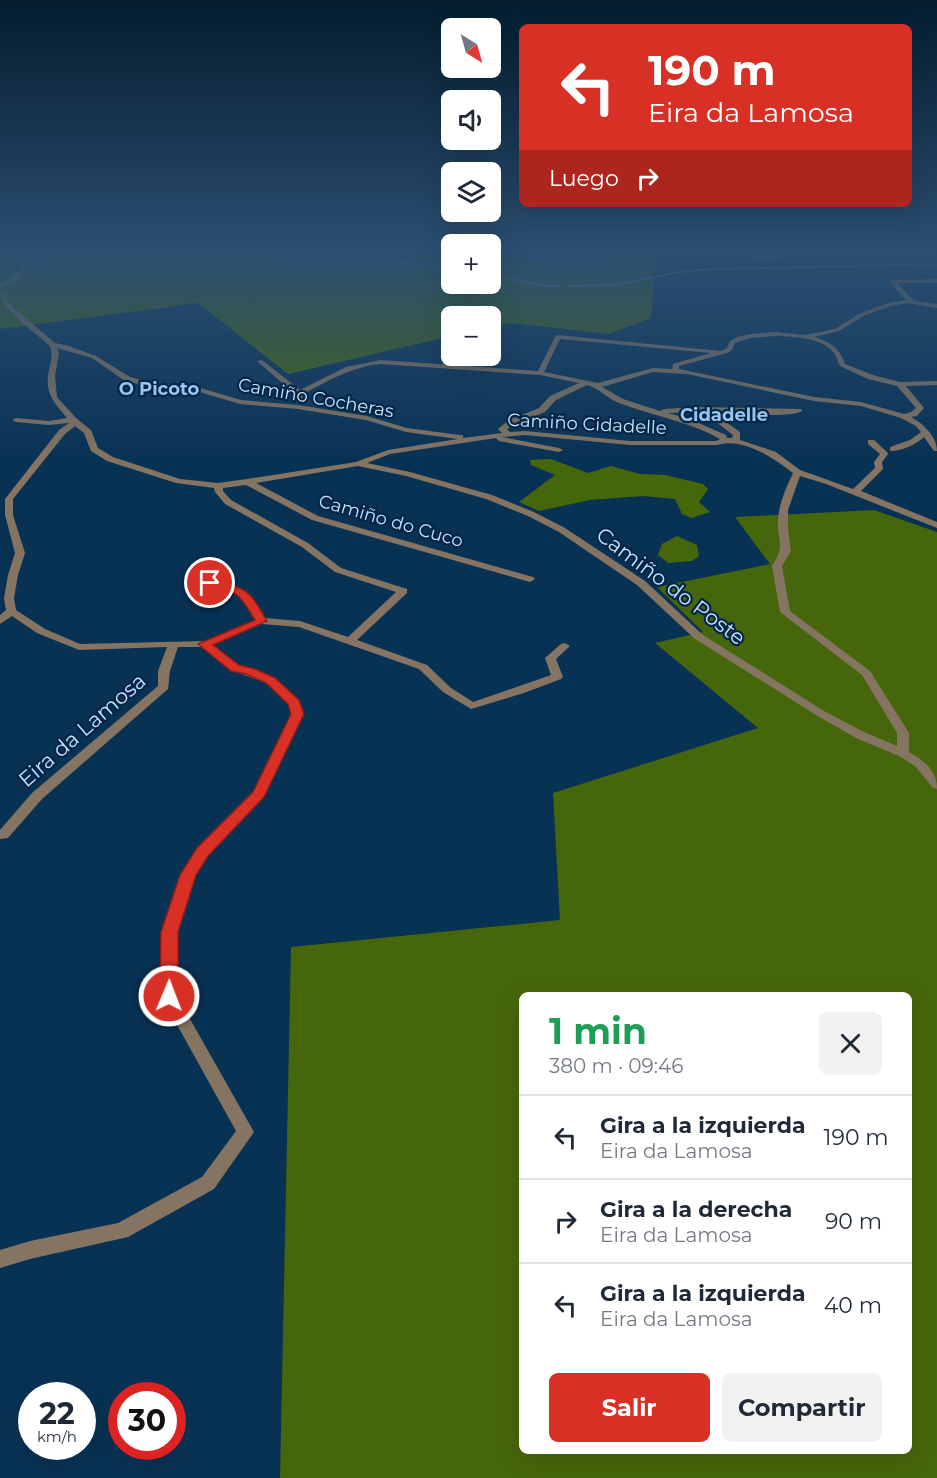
<!DOCTYPE html>
<html lang="es">
<meta charset="utf-8">
<style>
body{margin:0;font-family:Montserrat,sans-serif;background:#f2f2f3;color:#1f2937;height:100vh;display:flex;flex-direction:column;font-size:22px;white-space:nowrap}
*{box-sizing:border-box;margin:0}
p{font-size:20px;color:#747a83}
.icon{flex:none;width:33px;height:33px;fill:none;stroke:currentColor;stroke-width:2;stroke-linecap:round;stroke-linejoin:round}
.map{position:relative;flex:1;overflow:hidden}
.drawer{position:absolute;left:519px;top:992px;width:393px;height:462px;display:flex;flex-direction:column;background:#fff;border-radius:9px;box-shadow:0 6px 24px #0002}
.drawer>*{flex:none}
.hud{position:absolute;left:519px;top:24px;width:393px;height:183px;border-radius:9px;box-shadow:0 6px 24px #0002;background:#d93025;color:#fff;overflow:hidden}
.needle{width:39px;rotate:143deg}
.buttons{position:absolute;left:441px;top:18px;display:grid;gap:12px}
.buttons a{display:grid;place-items:center;width:60px;height:60px;border-radius:9px;background:#fff;box-shadow:0 6px 24px #0002;font-size:30px}
.speed{position:absolute;left:18px;top:1382px;display:flex;gap:12px;font-size:30px;font-weight:700;text-align:center}
.speed>*{display:grid;place-content:center;width:78px;height:78px;border-radius:50%;background:#fff;box-shadow:0 6px 24px #0002;line-height:1}
.speed small{font-size:15px;font-weight:400}
.speed .limit{border:9px solid #d22;background:#fff;color:#111}
.pin{position:absolute;display:grid;place-items:center;width:51px;height:51px;color:#fff;margin:-26px;border:3px solid #fff;border-radius:50%;box-shadow:0 2px 6px #0007}
.me{position:absolute;width:66px;margin:-33px;rotate:1deg;stroke-linejoin:round;filter:drop-shadow(0 0 4px #0008)}
.turn{display:flex;align-items:center;gap:21px;height:126px;padding:0 30px;font-size:27px}
.turn .icon{width:78px;height:78px;stroke-width:2.5}
.turn b{display:block;font-size:42px;line-height:51px}
.then{display:flex;align-items:center;height:57px;padding:0 30px;background:#0003;gap:12px;font-size:22px}
.round{display:grid;place-items:center;flex:none;width:63px;height:63px;border-radius:9px;background:#f2f2f3}
.head{display:flex;align-items:center;justify-content:space-between;height:102px;padding:0 30px}
h1{font-size:36px;font-weight:700;line-height:45px;color:#1e9e55}
.action{display:flex;gap:12px;margin-top:auto;padding:12px 30px}
.action a{flex:1;height:69px;border-radius:9px;background:#d93025;color:#fff;font-size:24px;font-weight:700;line-height:69px;text-align:center}
.action a+a{background:#f2f2f3;color:#1f2937}
ul{padding:0;list-style:none}
li{display:flex;align-items:center;gap:18px;height:84px;padding:0 30px;border-top:2px solid #e0e1e3}
li div{flex:1}
li b{display:block;font-size:22px}
li em{font-style:normal}
.map>svg:first-child{display:block}
.green{fill:#46660b;fill-rule:evenodd}
.lines{fill:none;stroke-linecap:round;stroke-linejoin:round}
.stream{stroke:#8c74b0;stroke-width:2}
.street{fill:#857462;fill-rule:evenodd}
.route{fill:#d93025;stroke:#8d1f18;stroke-width:1.5}
.labels{text-anchor:middle;dominant-baseline:central;stroke-width:4.5;stroke-linejoin:round;paint-order:stroke}
.far-neighbourhood-label{font-size:18px;font-weight:bold;fill:#99c4ee;stroke:#002749}
.far-street-label{font-size:18px;fill:#cbe1f7;stroke:#002749}
.street-label{font-size:21px;fill:#cbe1f7;stroke:#002749}
</style>
<div class="map">
<svg width="937" height="1478" viewBox="0 0 937 1478">
<rect width="100%" height="100%" fill="#083254"/>
<g class="green">
<path d="M0,254H451L452,284H490L491,254H518L528,260L656,254L651,318L609,334L510,323L491,327L490,316H452L451,336L288,374L198,303L0,329Z"/>
<path d="M551,459L588,473L611,466L640,474L665,475L703,484L708,489L699,502L710,512L692,518L682,514L675,499L643,496L590,500L539,511L519,502L555,475L531,465L530,460Z"/>
<path d="M874,510L937,532V1478H280L291,947L560,920L553,793L758,728L655,643L703,632L657,587L770,564L735,517ZM522,994H909V1450H522Z"/>
<path d="M677,536L697,545L699,556L692,561L668,563L658,555L662,544Z"/>
</g>
<g class="lines">
<g class="stream">
<path d="M277,263C336,259 394,259 452,269"/>
<path d="M490,275L547,286H562"/>
<path d="M569,286L615,285L678,272L714,269L937,264"/>
</g>
<g class="street">
<path d="M33,254H39L18,279L0,288V284L14,277Z"/>
<path d="M732,254L760,256L839,254L760,260Z"/>
<path d="M864,254H913L910,256Z"/>
<path d="M937,279V283H897L914,301L937,304V308L907,303L891,306L863,316L839,331L814,337C829,341 840,348 845,364L873,375L900,382L937,381V385L906,386L924,408L917,416L911,417C924,424 937,437 937,451H934L924,437C915,445 902,451 890,451V447L910,440L921,432L916,426L901,418L861,406L814,401L687,374L653,372L602,387L623,399L660,411L664,409L697,407L801,409L802,411C788,419 731,413 712,412L740,432V440L776,452L800,470L853,489L875,468L874,462L880,454L868,444V440H874L887,452L888,454L882,462L883,469L861,491L937,522V528L826,484L800,476L788,510V529L791,551L782,566L790,611L870,671L909,733V752C924,761 937,770 937,789L933,788L915,766L899,756L856,738L816,715L695,639L637,585L559,532L528,516L486,499L406,476L358,466L256,483L318,516L533,577L535,579L530,582L312,520L246,485L223,488V491L231,500L308,543L341,568L407,589V593L357,640L427,665L451,688L473,702L551,675L545,658L561,644L565,643L570,646L556,659L563,677L561,679L524,693L471,709L443,692L419,669L299,627L262,624L213,645L239,666L274,679L299,701L303,714L264,797L207,855L195,875L177,932V996L254,1132L214,1189L128,1237L30,1259L0,1268V1250L30,1241L118,1223L202,1177L236,1131L161,996L163,932L181,875L197,849L254,792L291,714L289,704L266,683L231,670L202,647H178L170,671L168,689L42,799L8,838L0,839V830L32,793L158,686V671L167,647L79,650L37,633L12,616L0,624V615L6,610L4,598L8,575L15,553L5,515V499L59,430L69,423L49,425L16,422L12,420L16,418L49,421L67,418C54,402 44,393 49,370C51,361 53,355 50,346C38,335 0,308 0,292L13,307L55,343L69,346L96,356L130,377L153,383L197,387L241,400L298,405L367,416L407,428L460,435H463V438L502,433L498,429L509,420L539,408L550,396L579,383L540,375L380,364C351,367 328,381 303,394L302,400L298,402L294,400L295,394L257,361L262,360L300,390L346,367L380,360L538,371L555,337L558,335L721,351L727,348L730,341L737,337L750,334L776,332L805,335L835,329L859,314L888,303L906,300L890,282V280ZM776,336C794,337 822,337 834,353C837,357 838,363 840,366L868,379L897,386L916,408L911,412L904,414L861,402L814,397L679,369V366L727,353L732,350L735,343L750,338ZM560,339L711,353L673,364L672,369L653,368L598,383L544,372ZM57,348L92,358L125,381L153,387L196,391L240,404L298,409L366,420L406,432L458,439L388,450L356,462L247,479L218,483L180,479L113,457L98,448L91,430L76,418L57,397L55,376L59,353ZM587,385C599,388 608,399 619,403C653,416 688,421 720,439L716,441H630L525,431L510,432L507,429L515,424L545,412L556,400ZM703,412L733,435L732,438H727L726,435L687,418L668,413ZM75,426L84,433L91,451L107,461L176,483L214,488L215,492L225,504L302,547L335,572L396,592L348,637L300,621L265,618C254,592 236,586 210,580L205,583L206,585C232,591 245,594 255,620L204,641L80,644L45,629L16,610L14,598L18,575L25,553L13,515V499L65,434ZM525,435L630,445H717C743,437 772,457 793,473C786,488 779,503 778,520C777,543 786,544 772,566L780,612L862,675L897,733V746L864,732L824,711L703,635L645,581L565,528L534,512L492,495L410,472L367,463L390,454L496,438L499,441L559,452L563,450L559,448L502,437Z"/>
</g>
</g>
<linearGradient id="sky" x2="0" y2="1"><stop stop-color="#041c2e"/><stop offset="0.55" stop-color="#2c4f72"/><stop offset="1" stop-color="#2c4f72" stop-opacity="0"/></linearGradient>
<rect width="937" height="461" fill="url(#sky)"/>
<path class="route" d="M210,579C248,589 248,588 267,621L213,645L239,665L255,669L275,678L299,700L304,714L264,797L208,856L196,875L178,932V996L175,1001L169,1003L163,1001L160,996L161,932L180,875L197,848L253,792L291,714L288,704L266,683L246,674L231,671L198,644L255,620C238,591 238,593 206,585V580Z"/>
<g class="labels">
<g class="far-neighbourhood-label">
<text x="159" y="389">O Picoto</text>
<text x="724" y="415">Cidadelle</text>
</g>
<g class="far-street-label">
<text transform="translate(316 398) rotate(10)">Camiño Cocheras</text>
<text transform="translate(587 424) rotate(3)">Camiño Cidadelle</text>
<text transform="translate(391 521) rotate(16)">Camiño do Cuco</text>
</g>
<g class="street-label">
<text transform="translate(671 586) rotate(37)">Camiño do Poste</text>
<text transform="translate(82 730) rotate(-41)">Eira da Lamosa</text>
</g>
</g>
</svg>
<div class="buttons">
<a><svg class="needle" viewBox="-14 -14 28 28"><path d="M0-13l5 13h-10z" fill="#e53935"/><path d="M0 13l5-13h-10z" fill="#747a83"/></svg></a>
<a><svg class="icon" aria-label="sound" viewBox="0 0 24 24"><path d="M4 9h4l5-4v14l-5-4H4zM17 9q2 3 0 6"/></svg></a>
<a><svg class="icon" aria-label="layers" viewBox="0 0 24 24"><path d="M12 4l9 5-9 5-9-5zM3 14l9 5 9-5"/></svg></a>
<a>+</a>
<a>−</a>
</div>
<div class="speed"><div>22<small>km/h</small></div><div class="limit">30</div></div>
<div class="pin" style="left:210px;top:583px;background:#d93025"><svg class="icon" aria-label="arrive" viewBox="0 0 24 24"><path d="M6 21V4h12l-3 4 3 4H6"/></svg></div>
<svg class="me" style="left:169px;top:996px" viewBox="-20 -20 40 40"><circle r="17" fill="#d93025" stroke="#fff" stroke-width="3"/><path d="M0-11L8 9 0 5-8 9z" fill="#fff"/></svg>
<div class="hud">
<div class="turn"><svg class="icon" aria-label="left" viewBox="0 0 24 24"><path d="M17 20v-9H6M10 6l-5 5 5 5"/></svg><div><b>190 m</b>Eira da Lamosa</div></div>
<div class="then">Luego<svg class="icon" aria-label="right" viewBox="0 0 24 24"><path d="M7 20v-9h11M14 6l5 5-5 5"/></svg></div>
</div>
<section class="drawer">
<div class="head"><div><h1>1 min</h1><p>380 m · 09:46</p></div><a class="round"><svg class="icon" aria-label="close" viewBox="0 0 24 24"><path d="M6 6l12 12M18 6L6 18"/></svg></a></div>
<ul>
<li><svg class="icon" aria-label="left" viewBox="0 0 24 24"><path d="M17 20v-9H6M10 6l-5 5 5 5"/></svg><div><b>Gira a la izquierda</b><p>Eira da Lamosa</p></div><em>190 m</em></li>
<li><svg class="icon" aria-label="right" viewBox="0 0 24 24"><path d="M7 20v-9h11M14 6l5 5-5 5"/></svg><div><b>Gira a la derecha</b><p>Eira da Lamosa</p></div><em>90 m</em></li>
<li><svg class="icon" aria-label="left" viewBox="0 0 24 24"><path d="M17 20v-9H6M10 6l-5 5 5 5"/></svg><div><b>Gira a la izquierda</b><p>Eira da Lamosa</p></div><em>40 m</em></li>
</ul>
<div class="action"><a>Salir</a><a>Compartir</a></div>
</section>
</div>
